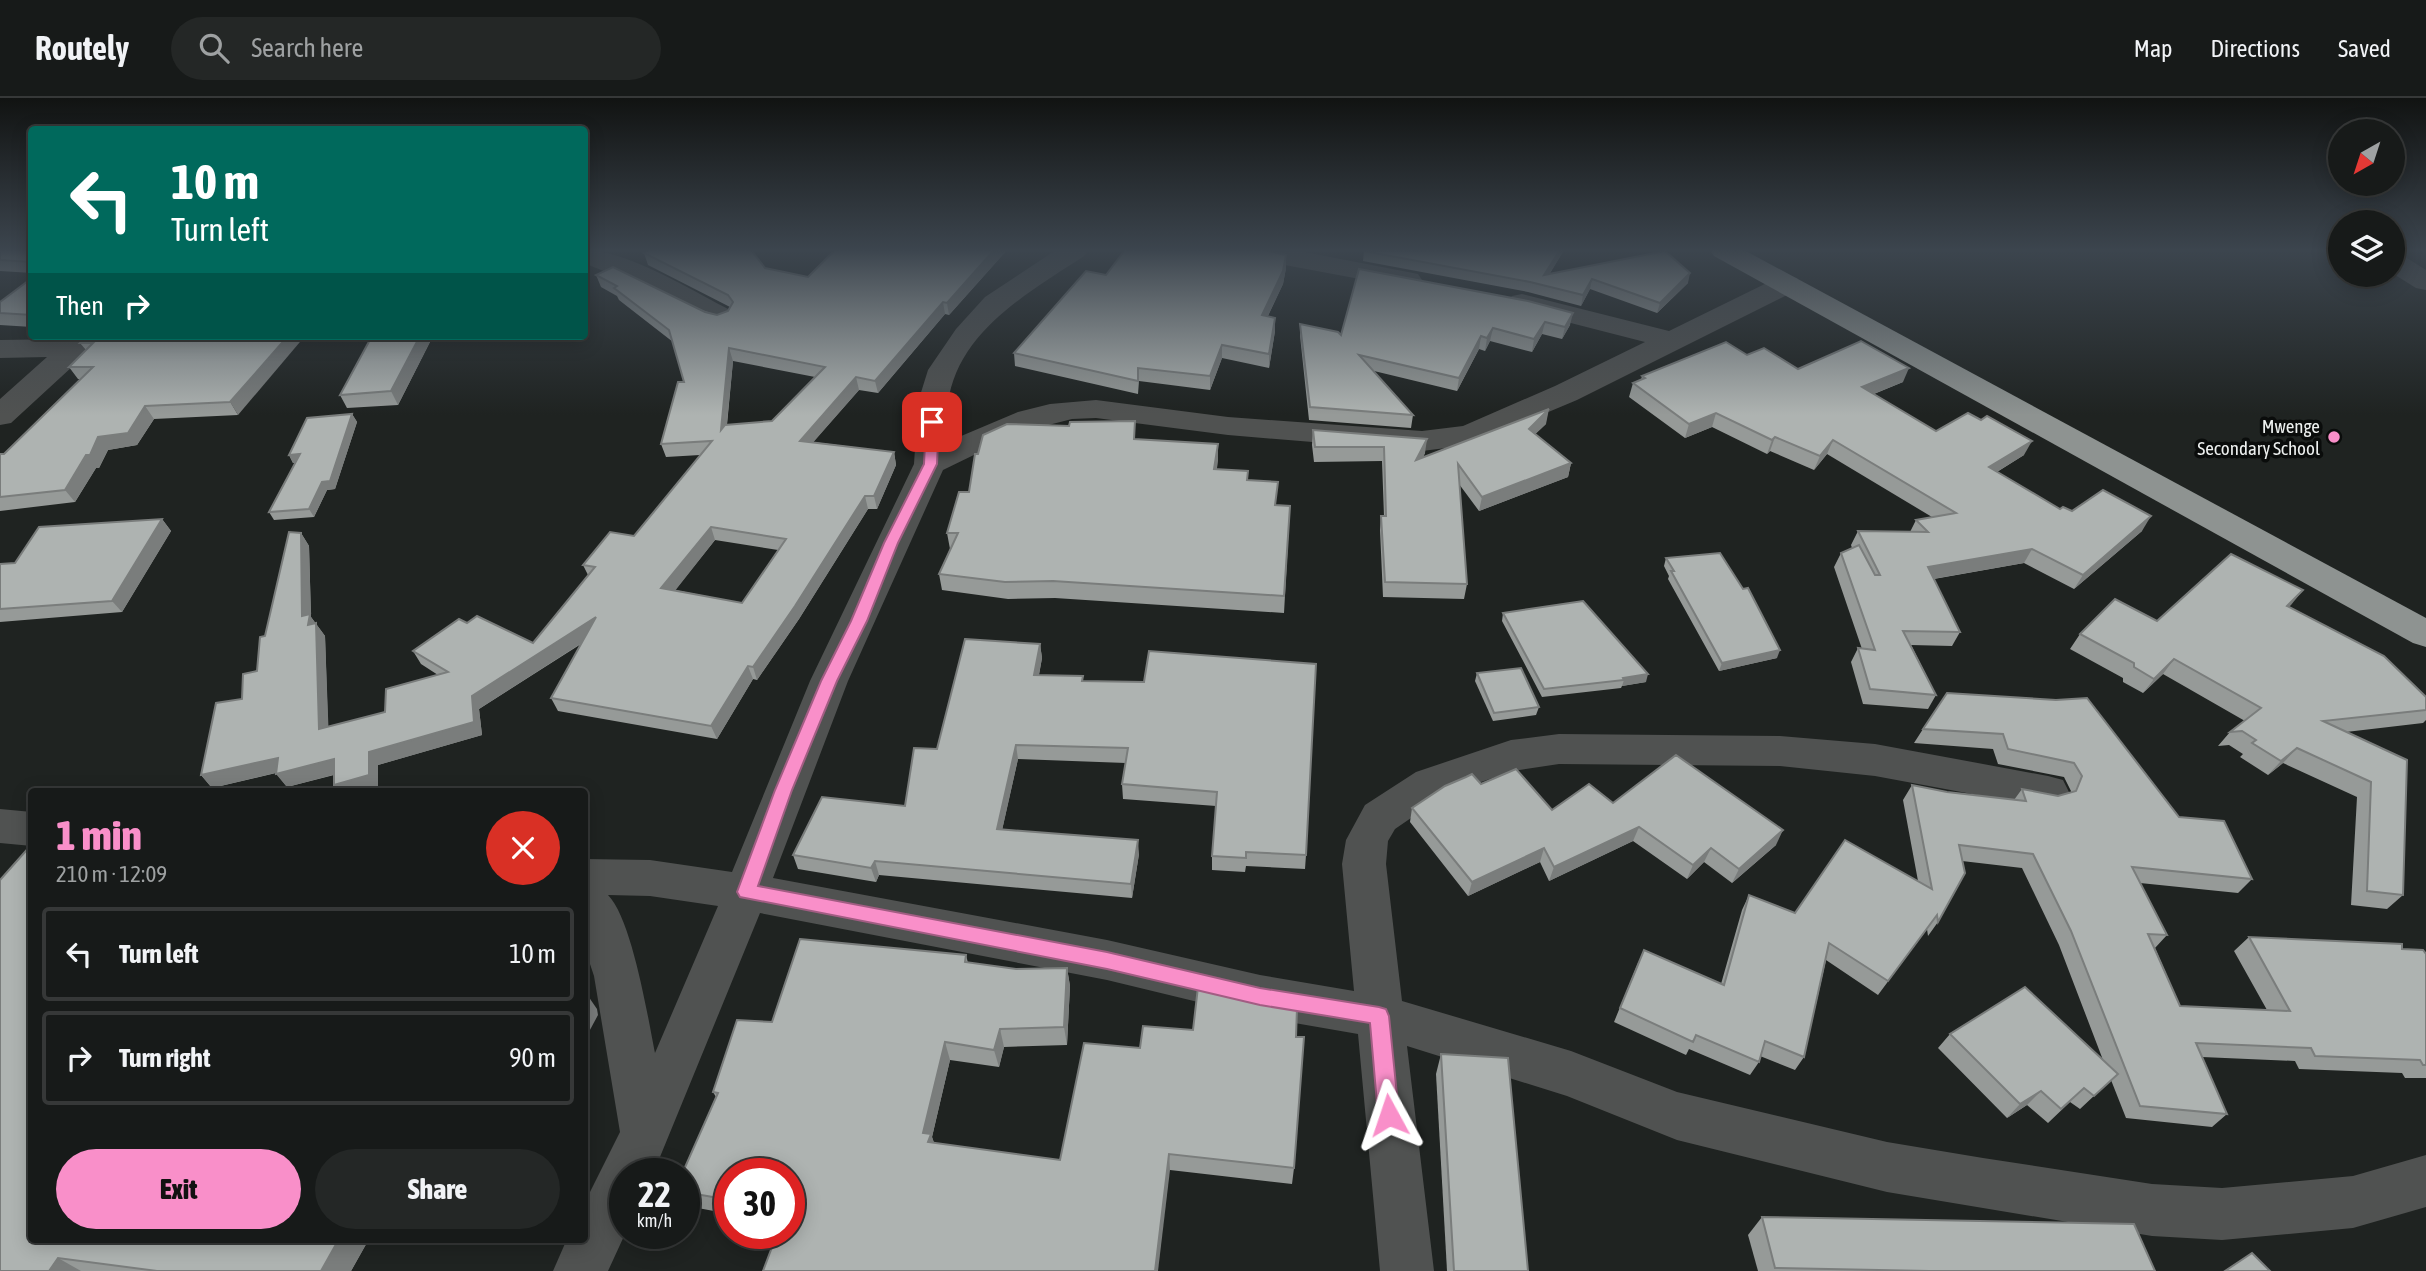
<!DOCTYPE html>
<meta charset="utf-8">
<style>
body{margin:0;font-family:"Asap Condensed",sans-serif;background:#242726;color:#f1f3f6;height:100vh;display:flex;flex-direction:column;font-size:26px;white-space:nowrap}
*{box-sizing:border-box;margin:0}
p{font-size:23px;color:#9ea1a2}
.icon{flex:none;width:38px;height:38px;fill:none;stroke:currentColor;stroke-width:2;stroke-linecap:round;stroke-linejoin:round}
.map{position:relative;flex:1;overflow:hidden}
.drawer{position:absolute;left:28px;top:690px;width:560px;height:455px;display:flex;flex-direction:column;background:#171a19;border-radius:7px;box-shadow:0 4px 18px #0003,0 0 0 2px #363838}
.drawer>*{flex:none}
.guide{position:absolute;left:28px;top:28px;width:560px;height:214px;border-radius:7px;box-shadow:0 4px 18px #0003,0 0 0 2px #363838;background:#00695c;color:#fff;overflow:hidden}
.needle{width:46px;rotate:219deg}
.fabs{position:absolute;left:2328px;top:21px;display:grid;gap:14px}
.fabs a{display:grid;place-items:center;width:77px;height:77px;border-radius:50%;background:#171a19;box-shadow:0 4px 18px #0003,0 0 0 2px #363838;font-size:35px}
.speed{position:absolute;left:609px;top:1060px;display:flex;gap:14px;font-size:35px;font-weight:700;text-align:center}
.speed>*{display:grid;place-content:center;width:91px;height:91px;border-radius:50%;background:#171a19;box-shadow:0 4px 18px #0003,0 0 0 2px #363838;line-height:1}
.speed small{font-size:18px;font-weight:400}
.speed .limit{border:10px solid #d22;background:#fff;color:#111}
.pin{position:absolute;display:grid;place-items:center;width:60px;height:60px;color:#fff;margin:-30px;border-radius:14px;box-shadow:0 4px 10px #0006}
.me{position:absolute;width:77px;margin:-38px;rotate:355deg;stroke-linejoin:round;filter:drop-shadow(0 0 5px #0008)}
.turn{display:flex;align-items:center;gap:24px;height:147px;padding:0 28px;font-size:32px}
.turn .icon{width:91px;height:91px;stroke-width:2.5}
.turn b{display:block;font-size:49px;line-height:60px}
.then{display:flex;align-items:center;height:66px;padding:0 28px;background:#0003;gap:14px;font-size:26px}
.round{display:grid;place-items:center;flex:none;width:74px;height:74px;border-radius:37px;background:#242726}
.head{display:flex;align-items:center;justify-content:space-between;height:119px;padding:0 28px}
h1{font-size:42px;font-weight:800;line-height:52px;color:#f98fc9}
.button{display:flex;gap:14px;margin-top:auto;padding:14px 28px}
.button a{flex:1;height:80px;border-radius:42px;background:#f98fc9;color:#111;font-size:28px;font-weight:800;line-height:80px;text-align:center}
.button a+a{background:#242726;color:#f1f3f6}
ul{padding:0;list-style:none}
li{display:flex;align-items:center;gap:21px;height:94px;margin:0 14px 10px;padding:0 14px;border:4px solid #363838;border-radius:7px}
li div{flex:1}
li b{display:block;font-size:26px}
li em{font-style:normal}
header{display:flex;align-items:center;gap:42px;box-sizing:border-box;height:98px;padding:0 35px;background:#171a19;border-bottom:2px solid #363838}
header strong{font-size:33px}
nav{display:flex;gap:38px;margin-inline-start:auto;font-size:24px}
.search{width:490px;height:63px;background:#242726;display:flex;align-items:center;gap:18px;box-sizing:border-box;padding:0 24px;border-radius:38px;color:#9ea1a2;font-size:26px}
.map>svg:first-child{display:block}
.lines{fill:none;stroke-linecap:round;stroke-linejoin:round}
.minor{fill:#505251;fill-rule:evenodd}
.highway{fill:#8e9391;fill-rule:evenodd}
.wall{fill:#969a98;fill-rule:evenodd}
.shaded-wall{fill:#7a7d7c}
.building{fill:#aeb3b1;stroke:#7a7d7c;stroke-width:2;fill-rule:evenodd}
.route{fill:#f98fc9;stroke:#a25d83;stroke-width:2}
.poi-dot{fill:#f98fc9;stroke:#0a0c0b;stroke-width:2.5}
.labels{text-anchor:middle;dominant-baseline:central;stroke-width:7;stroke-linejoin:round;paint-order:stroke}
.poi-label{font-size:19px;fill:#edf0ef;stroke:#0a0c0b;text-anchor:end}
</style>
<header>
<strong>Routely</strong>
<div class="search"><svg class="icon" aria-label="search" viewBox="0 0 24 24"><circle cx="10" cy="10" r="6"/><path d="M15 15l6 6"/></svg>Search here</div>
<nav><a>Map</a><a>Directions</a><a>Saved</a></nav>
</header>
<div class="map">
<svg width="2426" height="1173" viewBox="0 0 2426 1173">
<rect width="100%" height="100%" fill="#1f2321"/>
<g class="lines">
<g class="minor">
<path d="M584,152C627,152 691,192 730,212L734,218L730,224L720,227L710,224L640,188L584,165Z"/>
<path d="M1056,152H1088L1084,158C1030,194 957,233 948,306C947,318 947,331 947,344L1018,314L1050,306L1096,302L1228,319L1422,333L1463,328L1555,288L1645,244L1512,210L1508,204L1512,198L1522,196L1669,233L1777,180L1787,178L1797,180L1801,186L1797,192L1577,302L1470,347L1422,353L1228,337L1096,320L1072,321L1021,334L943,372L848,583L773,780L1107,842L1260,877L1354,893L1342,766L1346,742L1365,707L1416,674L1511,642L1559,636L1780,638L1875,646L2048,678L2063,682L2069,694L2063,706L2048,710L1875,678L1780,668L1559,666L1513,673L1446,696L1395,731L1388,743L1386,766L1402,903L1571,953L1677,994L1887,1044L1983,1060L2152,1086L2222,1090L2353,1078L2426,1057V1109L2353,1130L2222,1142L2152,1138L1887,1094L1677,1042L1567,998L1407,948L1434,1173H1380L1358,936L1260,919L1107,882L760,815L653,1076H625V1136L608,1173H553L567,1141H584V1106L620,1034L594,878L584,848V761L650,762L732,774L810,583L914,366L918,304L928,272L956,231L985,199ZM608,797L650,798L718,808L655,955C648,920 632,821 608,797Z"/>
<path d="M1235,152H1294L1408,174L1418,176L1422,182L1418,188L1408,190L1248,160L1239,158Z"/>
<path d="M2392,155L2402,157L2426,172V192L2416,190L2392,175Z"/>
<path d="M71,238H103L86,256L11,325L0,327V301L47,259L0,260V242L67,241Z"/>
<path d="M0,711L32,714V748L0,745Z"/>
</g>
<path class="highway" d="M1710,152H1744L2426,520V549L2413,545L1714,158Z"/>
</g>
<g class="wall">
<path d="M0,152H32V175L0,173Z"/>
<path d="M835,152H1007L949,217L945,216L878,295L859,292L813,344L894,354L896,367L877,411H868L799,521L757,582L753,581L717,641L558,613L551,600L581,546L479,611L482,637L378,667V690L367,693H338L334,687V677L287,689L276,675L212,690L201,677L257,573L265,538L301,435L309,448L311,519L325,538L328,629L385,614L438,577L421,566L413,553L467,525L533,545L588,477L583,467L634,438L700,357L666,359L661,346L684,284L673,244L619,202L617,198L601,189L596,177L717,217L728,213L730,209L648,167L644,155L765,170L808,179ZM733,263L815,279L772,323L727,327ZM715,442L778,452L742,505L675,492Z"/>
<path d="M1564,152L1549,177L1688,185L1657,215L1590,191L1581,208L1528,194L1363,163L1364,153Z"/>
<path d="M1286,170L1283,186L1268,218L1275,220V233L1269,270L1222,260L1210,292L1139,283L1138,296L1015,268L1014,255L1106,177Z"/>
<path d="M1359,171L1570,227L1562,241L1542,236L1532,254L1490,243L1485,253L1479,251L1457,293L1374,273L1413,317L1411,330L1309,322L1300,238V226L1341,237Z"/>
<path d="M32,180V229L0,227V204Z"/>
<path d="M192,238L238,317L154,321L137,347L108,352L99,370H96L75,404L0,413V356H4L80,281H78L69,269L86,252L80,245Z"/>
<path d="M432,240L398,307L347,310L340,297Z"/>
<path d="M1747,257L1798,271L1903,284L1874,296L1936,333L2024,357L1997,374L2060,411L2072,413L2142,433L2074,491L2024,465L1934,481L1960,534L1952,548L1911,547L1936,597L1928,611L1863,606L1851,564L1858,550L1862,551L1834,469L1841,455L1852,450L1851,447L1858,433L1910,434L1916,422L1932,419L1827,356L1814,372L1770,353L1767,356L1712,329L1685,340L1629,299L1633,285L1641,282L1642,278Z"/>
<path d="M352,316L357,324L335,391L327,392L314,419L274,422L269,414L295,365H293L289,357Z"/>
<path d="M1546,326L1535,336L1571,365L1568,379L1479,413L1459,386L1467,486L1464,501L1383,499L1380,432L1381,418H1384L1382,363L1314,364L1312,347L1313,332L1425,355L1423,359Z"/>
<path d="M1136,341L1218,346L1217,371L1248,373V382L1276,407L1290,408L1284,515L1055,500L1008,501L942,492L939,476L950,451L947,435L969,394L978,356Z"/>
<path d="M162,421L171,433L122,514L0,524V466L15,465Z"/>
<path d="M1666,460L1743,491L1777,560L1719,573L1668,481L1669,478L1664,468Z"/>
<path d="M2290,509L2426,599V622L2423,625L2346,634L2407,662L2403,797L2387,811L2351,807L2357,699L2283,665L2268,677L2240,659L2243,656L2229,647L2218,648L2230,634L2245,623L2163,576L2143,595L2123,584V580L2070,551L2080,536L2157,523Z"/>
<path d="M1503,515L1646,584L1622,588L1621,590L1542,599L1502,523Z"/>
<path d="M1040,546L1042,560L1039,577L1083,583L1306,757L1305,771L1246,768L1245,774L1212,772V758L1216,708L1123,701L1122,686L1126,665L1018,661L1002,732L1139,756L1132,800L879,777L876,784L798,771L793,757L905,708L937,651Z"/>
<path d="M1477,575L1539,609L1536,617L1493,623L1475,583Z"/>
<path d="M1947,595L2179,719L2252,781L2238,795L2140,785L2167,837L2155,850L2180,908L2267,912L2234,853L2249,839L2402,851L2426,856V980H2405L2402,975L2299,971L2295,963L2202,959L2227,1016L2212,1029L2126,1020L2111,982L2080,1011L2070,1004L2048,1025L2027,1007L2007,1020L1938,950L1950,936L2103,962L2059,847L2022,770L1962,763L1938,824L1928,838L1927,831L1878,897L1826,862L1804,959L1795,972L1760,958L1759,964L1750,977L1689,951L1686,957L1614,924L1638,865L1721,886L1742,812L1749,797L1795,815L1918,783L1903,702L1912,687L1947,694L2014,702L2022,691L2058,698L2071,694V693L2064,679L1998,666L1993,651L1914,645L1923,631Z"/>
<path d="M1481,686L1552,712L1613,705L1776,747L1732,785L1704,764L1687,781L1633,743L1549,783L1540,764L1468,798L1410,724L1412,710Z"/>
<path d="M966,857L968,865L1016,871L1067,870L1070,888L1067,947L1004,949L999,969L950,962L932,1039L934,1045L1060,1062L1140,950L1193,932L1296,939L1294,1070L1292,1086L1170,1072L789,1136V1076H730V1116L687,1108L684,1105V1076L716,999L713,994L772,924Z"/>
<path d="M1441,956L1528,1173H1447L1436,976Z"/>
<path d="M1762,1119L2155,1173H1758L1748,1137Z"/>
<path d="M32,1141H369L351,1173H0Z"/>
</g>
<g class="shaded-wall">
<path d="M994,152H1007L949,217L947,205Z"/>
<path d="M1560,152H1564L1542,188L1544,177Z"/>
<path d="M1286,157V170L1283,186L1262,230V217Z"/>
<path d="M1690,175L1688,185L1657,215L1660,205Z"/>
<path d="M1592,181L1590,191L1581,208L1583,197Z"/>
<path d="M943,204L945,216L878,295L875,283Z"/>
<path d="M1573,215L1570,227L1562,241L1565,229Z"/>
<path d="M1275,220V233L1269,270V256Z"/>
<path d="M1545,224L1542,236L1532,254L1534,241Z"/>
<path d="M1493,230L1490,243L1485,253L1487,240Z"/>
<path d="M288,238H305L238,317L230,304Z"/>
<path d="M420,238H431L432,240L398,307L391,293Z"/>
<path d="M1481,238L1479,251L1457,293L1459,280Z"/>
<path d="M1222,247V260L1210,292V278Z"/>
<path d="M729,250L733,263L725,345L721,332Z"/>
<path d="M1909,270L1903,284L1856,303L1862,289Z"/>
<path d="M856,279L859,292L803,356L800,343Z"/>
<path d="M145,308L154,321L137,347L108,352L99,370H96L75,404L65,392L98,339Z"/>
<path d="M1549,311L1546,326L1526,345L1529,331Z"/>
<path d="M1716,315L1712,329L1685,340L1689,326Z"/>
<path d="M352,316L357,324L335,391L327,392L314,419L309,411Z"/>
<path d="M1775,339L1770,353L1767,356L1772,342Z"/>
<path d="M1427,341L1425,355L1414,376L1416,362Z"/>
<path d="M1833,342L1827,356L1814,372L1820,358Z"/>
<path d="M2032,343L2024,357L1982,383L1989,369Z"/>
<path d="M1218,346V363L1214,388V371Z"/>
<path d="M894,354L896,367L877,411L874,398Z"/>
<path d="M300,356L305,364L293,365L289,357Z"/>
<path d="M1571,365L1568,379L1479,413L1482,399Z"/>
<path d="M865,398L868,411L799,521L757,582L753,569Z"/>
<path d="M2151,418L2142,433L2074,491L2083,477Z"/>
<path d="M162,421L171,433L122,514L112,503Z"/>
<path d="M711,429L715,442L667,503L661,490Z"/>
<path d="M301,435L309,448L311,519L325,538L329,644L319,631L302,518Z"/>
<path d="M2032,451L2024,465L1921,483L1928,469Z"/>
<path d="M2303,492L2291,507L2275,522L2287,508Z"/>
<path d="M596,519L602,532L479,611L482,637L378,667V690L367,693H338L334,687L369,654L472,598Z"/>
<path d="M1040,546L1042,560L1036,592L1034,577Z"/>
<path d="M1780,552L1777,560L1719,573L1722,565Z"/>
<path d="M2174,561L2163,576L2143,595L2154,581Z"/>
<path d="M748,568L753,581L717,641L711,628Z"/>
<path d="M1648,576L1646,584L1622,588L1624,582L1623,580Z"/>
<path d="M1016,647L1018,661L999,746L997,731Z"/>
<path d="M2297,650L2283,665L2268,677L2281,663Z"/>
<path d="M278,660L288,672L212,690L201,677Z"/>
<path d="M334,661L344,674L287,689L276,676Z"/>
<path d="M1639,729L1633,743L1549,783L1554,769Z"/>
<path d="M1783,732L1776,747L1732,785L1739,771Z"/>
<path d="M1138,742L1139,756L1132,800L1131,786Z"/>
<path d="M1544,750L1540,764L1468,798L1472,784Z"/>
<path d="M1711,750L1704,764L1687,781L1693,767Z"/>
<path d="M875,763L879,777L876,784L871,770Z"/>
<path d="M1067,870L1070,888L1067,947L1064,929Z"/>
<path d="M584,892L597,911L598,917L584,943Z"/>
<path d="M1000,931L1004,949L999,969L994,952Z"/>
<path d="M945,944L950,962L932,1039L937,1053L934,1061L923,1035Z"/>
<path d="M2041,993L2027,1007L2007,1020L2020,1006Z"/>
<path d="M1169,1056L1170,1072L1158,1173H1155Z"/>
<path d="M339,1141H369L351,1173H321Z"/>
<path d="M58,1160L81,1173H49Z"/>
</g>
<g class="building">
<path d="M0,152H32V164L0,162Z"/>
<path d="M649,152H751L765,170L808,179L835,152H994L947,205L943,204L875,283L856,279L800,343L894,354L874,398H865L795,508L753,569L748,568L711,628L551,600L596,519L472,598L474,624L369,654V677L334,687V661L276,676L278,660L201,677L216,605L242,601L243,576L257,573L260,539L265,538L289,434L301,435L302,518L310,516L308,527L316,525L319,631L385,614L386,591L448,574L413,553L459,521L467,525L477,518L533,545L595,469L583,467L610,434L634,438L712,343L661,346L678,284H684L669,232L614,190L617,188L596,177L613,169L705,214L717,217L728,213L733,204L728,197L644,155ZM729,250L825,269L772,323L725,327L721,332ZM711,429L786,441L742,505L661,490Z"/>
<path d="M1125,152H1263L1286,157L1283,173L1262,217L1275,220L1269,256L1222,247L1210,278L1138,270V283L1014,255L1086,173L1106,177Z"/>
<path d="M1560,152L1544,177L1665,153L1690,175L1660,205L1592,181L1583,197L1530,184L1364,153Z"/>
<path d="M1359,171L1528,203L1573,215L1565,229L1545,224L1534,241L1493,230L1487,240L1481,238L1459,280L1359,257L1413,317L1310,309L1300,226L1338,234L1341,237Z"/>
<path d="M32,180V217L0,215V204Z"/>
<path d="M87,238L249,239L288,238L230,304L145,308L128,335L98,339L90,357H86L65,392L0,399V356H4L93,269H69L93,245H80Z"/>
<path d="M372,238H420L391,293L340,297Z"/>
<path d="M1861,243L1909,270L1862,289L1936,333L1968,315L1981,322L1987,318L2032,343L1989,369L2060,411L2063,409L2072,413L2103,392L2151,418L2083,477L2032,451L1928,469L1960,534L1903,533L1936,597L1870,591L1858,550L1875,552L1841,455L1859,447L1875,477H1880L1858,433L1928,434L1916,422L1956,415L1833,342L1820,358L1775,339L1772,342L1716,315L1689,326L1633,285L1645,280L1642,278L1726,244L1747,257L1764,250L1798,271Z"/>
<path d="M1549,311L1529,331L1571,365L1482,399L1458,366L1467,486L1385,484L1381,418H1386L1384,349H1315L1313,332L1427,341L1416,362Z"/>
<path d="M352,316L330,383L322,384L309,411L269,414L300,356L289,357L307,320Z"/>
<path d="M1135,323L1134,341L1218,346L1214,371L1248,373L1247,382L1278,384L1275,407L1290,408L1284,498L1053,483L1005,484L939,476L958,435H947L959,394H969L975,356H978L983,337L1007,326L1069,328L1070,324Z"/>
<path d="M162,421L112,503L0,511V466L15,465L39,429Z"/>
<path d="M1720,455L1743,491L1748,490L1780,552L1722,565L1671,473H1674L1666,460Z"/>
<path d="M2231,456L2303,492L2287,508L2384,558L2426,599V612L2323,623L2407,662L2403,797L2367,793L2371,684L2297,650L2281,663L2252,645L2256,642L2242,633L2230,634L2261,610L2174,561L2154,581L2134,569V565L2080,536L2115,501L2157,523Z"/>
<path d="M1583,503L1648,576L1623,580L1624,582L1544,591L1503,515Z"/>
<path d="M965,541L1040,546L1034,577L1083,578L1082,583L1144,584L1149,553L1316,566L1306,757L1246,754V760L1212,758L1217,694L1122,686L1128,650L1016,647L997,731L1138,742L1131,786L875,763L871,770L793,757L822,699L905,708L914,650L937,651Z"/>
<path d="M1521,570L1539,609L1494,615L1477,575Z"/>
<path d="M1947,595L2056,602L2087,600L2179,719L2224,723L2252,781L2132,769L2167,837L2148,836L2180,908L2290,913L2249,839L2402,846V851L2423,852L2426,856V967H2423L2420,962L2315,958L2311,950L2196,945L2227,1016L2140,1008L2071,833L2033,756L1959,747L1965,775L1938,824L1937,817L1888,883L1829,845L1804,959L1765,943L1759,964L1696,937L1693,944L1620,910L1644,852L1724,887L1749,797L1795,815L1845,742L1932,791L1912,687L1947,694L2026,703L2022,691L2058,698L2076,693L2082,678L2074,665L2008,651L2003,636L1923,631Z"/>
<path d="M1676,657L1783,732L1739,771L1711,750L1693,767L1639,729L1554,769L1544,750L1472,784L1412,710L1445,688L1466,679L1472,676L1481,686L1516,671L1552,712L1589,686L1613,705Z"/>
<path d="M32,746V1141H339L321,1173H157L58,1160L49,1173H0V782Z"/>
<path d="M800,841L966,857L965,864L1016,871L1067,870L1064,929L1000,931L994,952L945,944L923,1035L931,1036L928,1044L1060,1062L1084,945L1140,950L1143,928L1193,932L1198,889L1297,910L1296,939H1304L1294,1070L1169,1056L1155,1173H763L777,1136H789V1105L791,1100L789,1102V1076H730V1102L684,1094V1076H682L718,995L713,994L737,922L772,924Z"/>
<path d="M2025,889L2118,976L2094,998L2084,990L2061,1011L2041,993L2020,1006L1950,936Z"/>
<path d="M1441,956L1508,960L1528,1173H1454Z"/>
<path d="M1762,1119L2134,1126L2155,1173H1929L1775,1170Z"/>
<path d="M2252,1155L2270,1173H2225Z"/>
</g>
<linearGradient id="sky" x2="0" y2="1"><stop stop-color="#111312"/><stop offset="0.48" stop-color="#3c454e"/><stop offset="1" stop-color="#3c454e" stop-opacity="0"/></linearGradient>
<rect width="2426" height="317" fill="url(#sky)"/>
<path class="route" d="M932,321L939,324L937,366L898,445L867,523L837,583L792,692L758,788L1107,854L1260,890L1379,909L1386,911L1389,918L1399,1017L1396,1024L1389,1027L1381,1024L1378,1017L1370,925L1260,907L1107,871L740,799L737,794L775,692L821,583L851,523L884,445L924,366L926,324Z"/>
<circle class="poi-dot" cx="2334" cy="339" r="7"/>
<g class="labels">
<g class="poi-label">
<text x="2320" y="328">Mwenge<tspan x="2320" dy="22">Secondary School</tspan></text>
</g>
</g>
</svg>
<div class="fabs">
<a><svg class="needle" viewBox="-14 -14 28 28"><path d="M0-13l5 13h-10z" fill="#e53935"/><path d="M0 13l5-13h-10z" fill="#9ea1a2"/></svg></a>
<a><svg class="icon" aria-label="layers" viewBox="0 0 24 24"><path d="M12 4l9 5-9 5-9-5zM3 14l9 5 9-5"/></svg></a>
</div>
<div class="speed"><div>22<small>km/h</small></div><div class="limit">30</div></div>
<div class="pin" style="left:932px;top:324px;background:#d93025"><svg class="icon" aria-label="arrive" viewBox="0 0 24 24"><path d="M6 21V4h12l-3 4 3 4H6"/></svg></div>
<svg class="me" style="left:1389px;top:1017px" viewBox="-20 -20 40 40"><path d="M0-17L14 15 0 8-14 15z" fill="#f98fc9" stroke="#fff" stroke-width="4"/></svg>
<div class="guide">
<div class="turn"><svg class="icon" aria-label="left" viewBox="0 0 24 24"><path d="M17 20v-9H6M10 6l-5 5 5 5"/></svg><div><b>10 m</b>Turn left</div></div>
<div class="then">Then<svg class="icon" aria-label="right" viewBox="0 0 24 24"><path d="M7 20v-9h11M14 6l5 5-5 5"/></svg></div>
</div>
<section class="drawer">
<div class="head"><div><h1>1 min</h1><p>210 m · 12:09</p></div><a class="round" style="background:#d93025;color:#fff"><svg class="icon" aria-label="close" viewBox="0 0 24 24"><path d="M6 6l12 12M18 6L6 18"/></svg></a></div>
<ul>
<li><svg class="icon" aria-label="left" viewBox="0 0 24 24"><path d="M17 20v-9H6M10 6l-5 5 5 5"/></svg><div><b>Turn left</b></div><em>10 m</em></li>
<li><svg class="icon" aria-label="right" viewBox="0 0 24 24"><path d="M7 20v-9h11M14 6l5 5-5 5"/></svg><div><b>Turn right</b></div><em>90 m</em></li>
</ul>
<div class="button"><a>Exit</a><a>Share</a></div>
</section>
</div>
